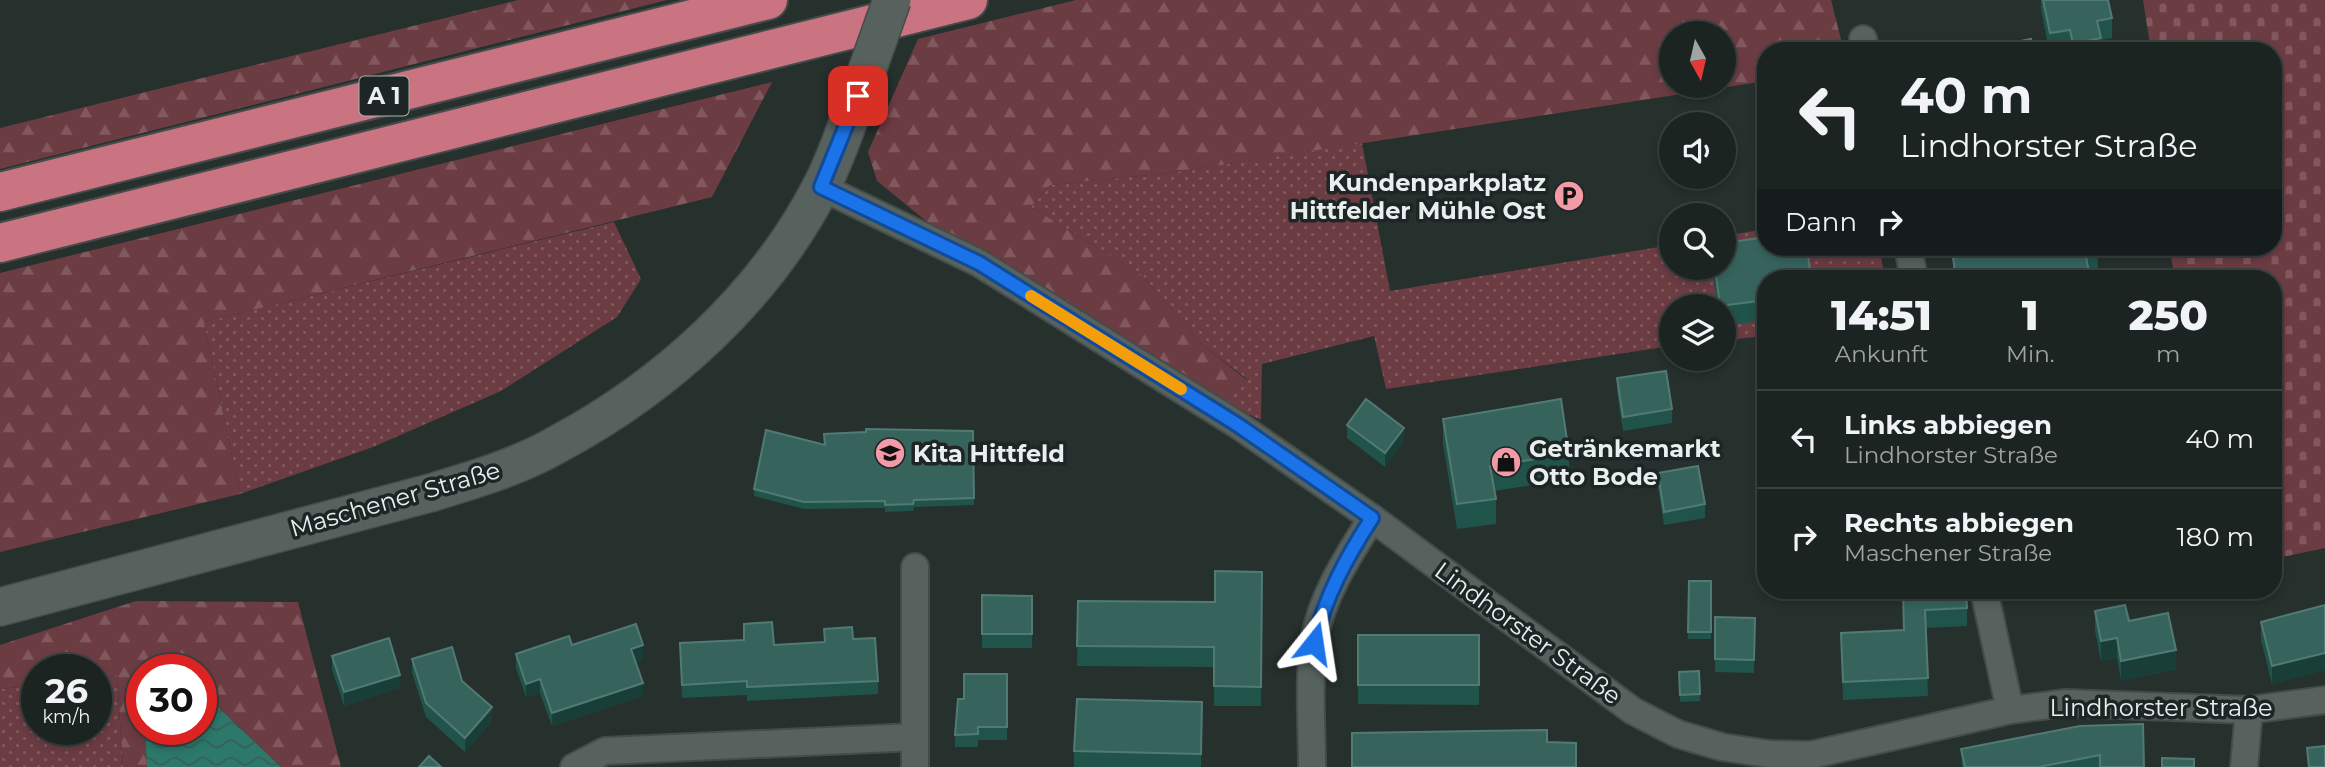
<!DOCTYPE html>
<html lang="de">
<meta charset="utf-8">
<style>
body{margin:0;font-family:Montserrat,sans-serif;background:#29302f;color:#f1f3f6;height:100vh;display:flex;flex-direction:column;font-size:26px;white-space:nowrap}
*{box-sizing:border-box;margin:0}
p{font-size:23px;color:#a0a4a5}
.icon{flex:none;width:38px;height:38px;fill:none;stroke:currentColor;stroke-width:2;stroke-linecap:round;stroke-linejoin:round}
.map{position:relative;flex:1;overflow:hidden}
.drawer{position:absolute;left:1757px;top:270px;width:525px;height:329px;display:flex;flex-direction:column;background:#1c2422;border-radius:28px;box-shadow:0 4px 10px #0003,0 0 0 2px #3a4140}
.drawer>*{flex:none}
.hud{position:absolute;left:1757px;top:42px;width:525px;height:214px;border-radius:28px;box-shadow:0 4px 10px #0003,0 0 0 2px #3a4140;background:#1c2422;color:#f1f3f6;overflow:hidden}
.needle{width:46px;rotate:172deg}
.fabs{position:absolute;left:1659px;top:21px;display:grid;gap:14px}
.fabs a{display:grid;place-items:center;width:77px;height:77px;border-radius:50%;background:#1c2422;box-shadow:0 4px 10px #0003,0 0 0 2px #3a4140;font-size:35px}
.speed{position:absolute;left:21px;top:654px;display:flex;gap:14px;font-size:35px;font-weight:700;text-align:center}
.speed>*{display:grid;place-content:center;width:91px;height:91px;border-radius:50%;background:#1c2422;box-shadow:0 4px 10px #0003,0 0 0 2px #3a4140;line-height:1}
.speed small{font-size:18px;font-weight:400}
.speed .limit{border:10px solid #d22;background:#fff;color:#111}
.pin{position:absolute;display:grid;place-items:center;width:60px;height:60px;color:#fff;margin:-30px;border-radius:14px;box-shadow:0 4px 10px #0006}
.me{position:absolute;width:77px;margin:-38px;rotate:15deg;stroke-linejoin:round;filter:drop-shadow(0 0 5px #0008)}
.turn{display:flex;align-items:center;gap:24px;height:147px;padding:0 28px;font-size:32px}
.turn .icon{width:91px;height:91px;stroke-width:2.5}
.turn b{display:block;font-size:49px;line-height:60px}
.then{display:flex;align-items:center;height:66px;padding:0 28px;background:#0003;gap:14px;font-size:26px}
.eta{display:flex;justify-content:space-evenly;align-items:center;height:119px;text-align:center}
.eta b{font-size:42px;font-weight:800;line-height:49px}
ul{padding:0;list-style:none}
li{display:flex;align-items:center;gap:21px;height:98px;padding:0 28px;border-top:2px solid #3a4140}
li div{flex:1}
li b{display:block;font-size:26px}
li em{font-style:normal}
.map>svg:first-child{display:block}
.grass{fill:url(#grass-dots)}
.forest{fill:url(#forest-firs);fill-rule:evenodd}
.cemetery{fill:url(#cemetery-stones)}
.water{fill:url(#water-waves)}
.lines{fill:none;stroke-linecap:round;stroke-linejoin:round}
.street-casing{stroke:#434c4a;stroke-width:30}
.secondary-casing{stroke:#434c4a;stroke-width:40}
.highway-casing{stroke:#434c4a;stroke-width:42}
.street{stroke:#57615e;stroke-width:26}
.secondary{stroke:#57615e;stroke-width:37}
.highway{stroke:#ca7381;stroke-width:38}
.secondary-bridge-casing{stroke:#434c4a;stroke-width:40;stroke-linecap:butt}
.secondary-bridge{stroke:#57615e;stroke-width:37}
.wall{fill:#20544b}
.shaded-wall{fill:#193e38}
.building{fill:#36645d;stroke:#527a74;stroke-width:2}
.route-casing{stroke:#114b97;stroke-width:18}
.route{stroke:#1a73e8;stroke-width:12}
.slow{stroke:#f59e0b;stroke-width:12}
.labels{text-anchor:middle;dominant-baseline:central;stroke-width:7;stroke-linejoin:round;paint-order:stroke}
.shield{fill:#1d2624;stroke:#acb3b1;stroke-width:2}
.shield-label{font-size:23px;font-weight:bold;fill:#e9efee}
.poi-label{font-size:24px;font-weight:bold;fill:#e9efee;stroke:#1d2624;text-anchor:start}
.street-label{font-size:24px;fill:#e9efee;stroke:#1d2624}
</style>
<div class="map">
<svg width="2325" height="767" viewBox="0 0 2325 767">
<defs>
<pattern id="grass-dots" width="8" height="8" patternUnits="userSpaceOnUse" patternTransform="scale(1.75)"><rect width="8" height="8" fill="#6c3c43"/><path d="M2 2h.1M6 6h.1" fill="none" stroke="#81585e" stroke-width="1.8" stroke-linecap="round"/></pattern>
<pattern id="forest-firs" width="22" height="20" patternUnits="userSpaceOnUse" patternTransform="scale(1.75)"><rect width="22" height="20" fill="#6c3c43"/><path d="M5 1l3.5 6h-7zM16 11l3.5 6h-7z" fill="#81585e"/></pattern>
<pattern id="cemetery-stones" width="16" height="16" patternUnits="userSpaceOnUse" patternTransform="scale(1.75)"><rect width="16" height="16" fill="#6c3c43"/><path d="M2 7V4a2 2 0 0 1 4 0v3zM10 15v-3a2 2 0 0 1 4 0v3z" fill="#81585e"/></pattern>
<pattern id="water-waves" width="16" height="10" patternUnits="userSpaceOnUse" patternTransform="scale(1.75)"><rect width="16" height="10" fill="#2c786b"/><path d="M0 5q4-4 8 0t8 0" fill="none" stroke="#3a5e57"/></pattern>
</defs>
<rect width="100%" height="100%" fill="#26302d"/>
<g class="grass">
<path d="M1362,143L1390,291L1671,245V268H1724V236L1766,229V247H1879L1885,278H1766V336L1724,340V306H1671V346L1386,389L1374,336L1262,364L1261,420L1223,402L1247,379L1201,344L1142,275L1031,207L1050,185L1169,173Z"/>
<path d="M614,222L641,279L617,317L501,391L373,447L240,494L204,322Z"/>
<path d="M117,676L123,767H0V689L37,685V730H96V678Z"/>
</g>
<g class="forest">
<path d="M518,0H667L0,169V128Z"/>
<path d="M1076,0H1831L1844,51H1766V81L1169,173L1050,185L1031,207L1142,275L1201,344L1247,380L1223,402L931,225L877,181L868,152L918,39ZM1671,33H1724V86H1671Z"/>
<path d="M772,82L712,197L204,322L240,494L0,552V273Z"/>
<path d="M136,601L298,602L341,767H281L215,704L201,706V670H142V730H145L147,767H123L117,676L96,678V670H37V685L0,689V645Z"/>
</g>
<path class="cemetery" d="M2143,0H2325V548L2273,559V278H2175L2169,247H2273V51H2151Z"/>
<path class="water" d="M215,704L281,767H147L145,730H201V706Z"/>
<g class="lines">
<g class="street-casing">
<g id="street">
<path d="M1863,39L1866,51"/>
<path d="M821,187L979,263L1238,425L1372,518L1633,711L1678,734L1722,747L1769,754L1811,755L2010,710L2066,703L2249,710L2325,700"/>
<path d="M1908,247L1914,278"/>
<path d="M915,567V767"/>
<path d="M1984,590L2010,710"/>
<path d="M574,767L605,751L915,737"/>
<path d="M1312,767C1312,726 1308,681 1314,641C1321,597 1348,556 1372,518"/>
<path d="M2244,767L2249,710"/>
</g>
</g>
<g class="secondary-casing">
<path id="secondary" d="M0,607L430,493C473,480 518,467 558,444C666,386 763,298 820,189C836,160 846,126 858,96"/>
</g>
<g class="highway-casing">
<g id="highway">
<path d="M0,192L768,0"/>
<path d="M0,243L968,0"/>
</g>
</g>
<use href="#street" class="street"/>
<use href="#secondary" class="secondary"/>
<use href="#highway" class="highway"/>
<g class="secondary-bridge-casing">
<path id="secondary-bridge" d="M858,96L892,0"/>
</g>
<use href="#secondary-bridge" class="secondary-bridge"/>
</g>
<g class="wall">
<path d="M2041,0H2108L2112,18V38L2101,40V51H2070V49L2049,51L2041,9Z"/>
<path d="M2097,247L2098,270L2089,272L2090,278H1953V258Z"/>
<path d="M1712,268H1724L1766,278V320L1724,326V306H1717Z"/>
<path d="M1617,378L1672,409V423L1623,431L1617,392Z"/>
<path d="M1443,419L1569,454V479L1494,491L1496,499V524L1457,529L1443,444Z"/>
<path d="M1347,425L1404,441L1385,467L1347,438Z"/>
<path d="M973,431L974,505L914,507L913,511L885,512V508L804,509L754,496V489L824,445Z"/>
<path d="M1763,444H1766V481L1763,464Z"/>
<path d="M1658,473L1705,504V518L1664,525L1658,487Z"/>
<path d="M1262,572L1261,706H1214V667L1077,666L1078,601L1215,602Z"/>
<path d="M1689,581H1711V639H1688Z"/>
<path d="M1903,590L1967,608V626L1926,628L1928,696L1843,700L1841,633L1904,630Z"/>
<path d="M982,595L1032,596V648H982Z"/>
<path d="M2325,605V670L2272,684L2261,640V622Z"/>
<path d="M2095,611L2129,621L2176,669L2121,681L2117,658L2101,661L2095,631Z"/>
<path d="M1715,617L1755,618L1754,673L1715,672Z"/>
<path d="M744,624L774,645L824,642V629L853,639L878,681V694L747,701V695L682,698L680,643L744,640Z"/>
<path d="M1358,635H1479V705L1358,704Z"/>
<path d="M572,645L643,659L636,661L643,696L552,726L540,693L526,697L516,668V654Z"/>
<path d="M332,656L400,688L344,706L332,669Z"/>
<path d="M412,659L462,681L492,721L465,752L426,717L412,673Z"/>
<path d="M1699,671L1700,701L1680,702L1679,672Z"/>
<path d="M1007,674V740H978V747H955V735L964,699Z"/>
<path d="M1202,722L1201,767H1074V751Z"/>
<path d="M2080,726L2144,767H1962L1961,749Z"/>
</g>
<g class="shaded-wall">
<path d="M1404,428V441L1385,467V453Z"/>
<path d="M2117,638V658L2101,661V641Z"/>
<path d="M643,645V659L631,662V649Z"/>
<path d="M2176,650V669L2121,681V661Z"/>
<path d="M2325,653V670L2272,684V666Z"/>
<path d="M400,675V688L344,706V692Z"/>
<path d="M540,679V693L526,697V684Z"/>
<path d="M643,683V696L552,726V713Z"/>
<path d="M492,707V721L465,752V738Z"/>
</g>
<g class="building">
<path d="M2043,0H2108L2112,18L2097,21L2101,38L2073,44L2070,30L2050,33Z"/>
<path d="M2031,39L2033,51H1969Z"/>
<path d="M1766,237V247H1807L1811,278H1766V300L1720,306L1715,268H1724V243Z"/>
<path d="M2019,247H2097L2098,249L2085,251L2090,278H1956L1953,258Z"/>
<path d="M1666,371L1672,409L1623,417L1617,378Z"/>
<path d="M1366,399L1404,428L1385,453L1347,425Z"/>
<path d="M1561,399L1569,454L1490,466L1496,499L1457,504L1443,419Z"/>
<path d="M866,429L973,431L974,498L914,500L913,504L885,505V501L804,502L754,489L766,430L825,445L824,434L866,432Z"/>
<path d="M1763,444H1766V461Z"/>
<path d="M1698,466L1705,504L1664,512L1658,473Z"/>
<path d="M1215,571L1262,572L1261,687L1214,686V647L1077,646L1078,601L1215,602Z"/>
<path d="M1689,581H1711V632H1688Z"/>
<path d="M1903,590H1966L1967,608L1925,610L1928,678L1843,682L1841,633L1904,630Z"/>
<path d="M982,595L1032,596V634H982Z"/>
<path d="M2125,605L2129,621L2168,613L2176,650L2121,661L2117,638L2101,641L2095,611Z"/>
<path d="M2325,605V653L2272,666L2261,622Z"/>
<path d="M1715,617L1755,618L1754,660L1715,659Z"/>
<path d="M772,622L774,645L825,642L824,629L852,627L853,639L875,638L878,681L747,687V681L682,685L680,643L744,640V624Z"/>
<path d="M636,624L643,645L631,649L643,683L552,713L540,679L526,684L516,654L569,636L572,645Z"/>
<rect x="1358" y="635" width="121" height="50"/>
<path d="M389,638L400,675L344,692L332,656Z"/>
<path d="M452,647L462,681L492,707L465,738L426,703L412,659Z"/>
<path d="M1699,671L1700,694L1680,695L1679,672Z"/>
<path d="M964,674H1007V727H978V734L955,735L958,699H964Z"/>
<path d="M1077,699L1202,702L1201,754L1074,751Z"/>
<path d="M2143,724L2144,767H2100V755L2039,767H1965L1961,749L2080,726Z"/>
<path d="M1547,730V742L1576,743V767H1352V733Z"/>
<path d="M2325,746V767H2309L2307,748Z"/>
<path d="M429,756L441,767H419Z"/>
<path d="M2162,758L2194,759V767H2162Z"/>
</g>
<g class="lines">
<g class="route-casing">
<path id="route" d="M858,96L821,187L979,263L1238,425L1372,518C1346,558 1325,597 1314,643"/>
</g>
<use href="#route" class="route"/>
<path class="slow" d="M1031,296L1181,389"/>
</g>
<defs>
<g id="parking-disc" transform="scale(1.575)"><circle r="9.5" fill="#f39aa7" stroke="#1d2624"/><path d="M-3.5-5.5H1a3.5 3.5 0 0 1 0 7H-1V5.5H-3.5ZM-1-3.4V-.6H.8a1.4 1.4 0 0 0 0-2.8Z" fill="#111"/></g>
<g id="school-disc" transform="scale(1.575)"><circle r="9.5" fill="#f39aa7" stroke="#1d2624"/><path d="M0-5L7-2L0 1L-7-2ZM-4 1L0 2.5L4 1V4Q0 6-4 4Z" fill="#111"/></g>
<g id="shop-disc" transform="scale(1.575)"><circle r="9.5" fill="#f39aa7" stroke="#1d2624"/><path d="M-5-2.5h2.3a2.7 3.5 0 0 1 5.4 0H5L5.5 6h-11ZM-1.5-2.5h3a1.5 2.3 0 0 0-3 0Z" fill="#111"/></g>
</defs>
<g fill-rule="evenodd">
<use href="#parking-disc" x="1569" y="196"/>
<use href="#school-disc" x="890" y="453"/>
<use href="#shop-disc" x="1506" y="462"/>
</g>
<g class="labels">
<rect class="shield" x="359.5" y="76.5" width="49" height="39" rx="5"/>
<g class="shield-label">
<text x="384" y="96">A 1</text>
</g>
<g class="poi-label">
<text x="1546" y="182" text-anchor="end">Kundenparkplatz<tspan x="1546" dy="28">Hittfelder Mühle Ost</tspan></text>
<text x="1529" y="448">Getränkemarkt<tspan x="1529" dy="28">Otto Bode</tspan></text>
<text x="913" y="453">Kita Hittfeld</text>
</g>
<g class="street-label">
<text transform="translate(395 499) rotate(-16)">Maschener Straße</text>
<text transform="translate(1528 633) rotate(36)">Lindhorster Straße</text>
<text x="2161" y="707">Lindhorster Straße</text>
</g>
</g>
</svg>
<div class="fabs">
<a><svg class="needle" viewBox="-14 -14 28 28"><path d="M0-13l5 13h-10z" fill="#e53935"/><path d="M0 13l5-13h-10z" fill="#a0a4a5"/></svg></a>
<a><svg class="icon" aria-label="sound" viewBox="0 0 24 24"><path d="M4 9h4l5-4v14l-5-4H4zM17 9q2 3 0 6"/></svg></a>
<a><svg class="icon" aria-label="search" viewBox="0 0 24 24"><circle cx="10" cy="10" r="6"/><path d="M15 15l6 6"/></svg></a>
<a><svg class="icon" aria-label="layers" viewBox="0 0 24 24"><path d="M12 4l9 5-9 5-9-5zM3 14l9 5 9-5"/></svg></a>
</div>
<div class="speed"><div>26<small>km/h</small></div><div class="limit">30</div></div>
<div class="pin" style="left:858px;top:96px;background:#d93025"><svg class="icon" aria-label="arrive" viewBox="0 0 24 24"><path d="M6 21V4h12l-3 4 3 4H6"/></svg></div>
<svg class="me" style="left:1314px;top:643px" viewBox="-20 -20 40 40"><path d="M0-17L14 15 0 8-14 15z" fill="#1a73e8" stroke="#fff" stroke-width="4"/></svg>
<div class="hud">
<div class="turn"><svg class="icon" aria-label="left" viewBox="0 0 24 24"><path d="M17 20v-9H6M10 6l-5 5 5 5"/></svg><div><b>40 m</b>Lindhorster Straße</div></div>
<div class="then">Dann<svg class="icon" aria-label="right" viewBox="0 0 24 24"><path d="M7 20v-9h11M14 6l5 5-5 5"/></svg></div>
</div>
<section class="drawer">
<div class="eta">
<div><b>14:51</b><p>Ankunft</p></div>
<div><b>1</b><p>Min.</p></div>
<div><b>250</b><p>m</p></div>
</div>
<ul>
<li><svg class="icon" aria-label="left" viewBox="0 0 24 24"><path d="M17 20v-9H6M10 6l-5 5 5 5"/></svg><div><b>Links abbiegen</b><p>Lindhorster Straße</p></div><em>40 m</em></li>
<li><svg class="icon" aria-label="right" viewBox="0 0 24 24"><path d="M7 20v-9h11M14 6l5 5-5 5"/></svg><div><b>Rechts abbiegen</b><p>Maschener Straße</p></div><em>180 m</em></li>
</ul>
</section>
</div>
